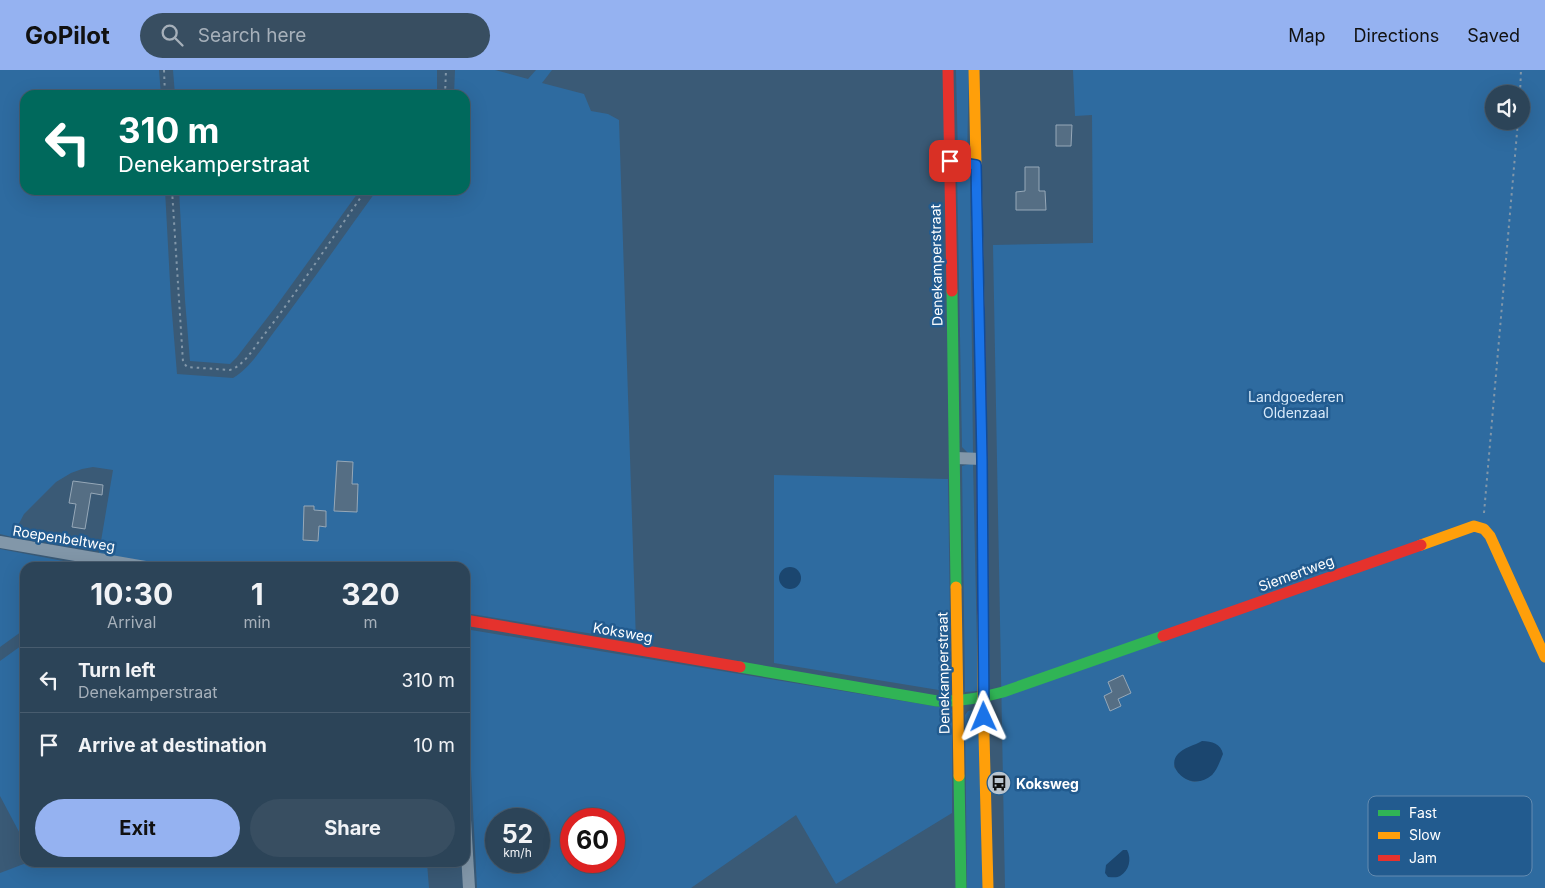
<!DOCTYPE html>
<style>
body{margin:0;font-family:Inter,sans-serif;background:#384e61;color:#f1f3f6;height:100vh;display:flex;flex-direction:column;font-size:19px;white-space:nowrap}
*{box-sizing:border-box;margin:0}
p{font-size:16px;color:#a6b0ba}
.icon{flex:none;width:28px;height:28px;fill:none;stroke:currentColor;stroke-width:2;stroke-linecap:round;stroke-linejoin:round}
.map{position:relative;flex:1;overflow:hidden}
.panel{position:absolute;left:20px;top:492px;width:450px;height:305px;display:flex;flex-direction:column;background:#2c4458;border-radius:15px;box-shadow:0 5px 20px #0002,0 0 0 1px #485c6e}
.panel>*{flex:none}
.top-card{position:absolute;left:20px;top:20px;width:450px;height:105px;border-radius:15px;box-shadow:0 5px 20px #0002,0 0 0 1px #485c6e;background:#00695c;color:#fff;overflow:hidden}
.buttons{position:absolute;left:1485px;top:15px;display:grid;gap:10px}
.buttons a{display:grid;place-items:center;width:45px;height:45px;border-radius:50%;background:#2c4458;box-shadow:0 5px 20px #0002,0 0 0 1px #485c6e;font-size:25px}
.speed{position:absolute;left:485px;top:738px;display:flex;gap:10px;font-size:25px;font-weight:700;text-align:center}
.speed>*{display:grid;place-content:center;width:65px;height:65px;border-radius:50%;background:#2c4458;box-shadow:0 5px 20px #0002,0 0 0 1px #485c6e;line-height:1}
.speed small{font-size:12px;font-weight:400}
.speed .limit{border:8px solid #d22;background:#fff;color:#111}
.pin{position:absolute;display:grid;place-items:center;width:42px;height:42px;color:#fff;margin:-21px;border-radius:10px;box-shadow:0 2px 8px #0006}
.me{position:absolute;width:55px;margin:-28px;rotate:359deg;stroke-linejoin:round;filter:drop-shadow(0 0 4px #0008)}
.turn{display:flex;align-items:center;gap:18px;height:105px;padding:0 15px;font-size:22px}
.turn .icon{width:65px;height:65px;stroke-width:2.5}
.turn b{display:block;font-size:35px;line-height:42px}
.eta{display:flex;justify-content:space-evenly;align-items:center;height:85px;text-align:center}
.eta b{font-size:30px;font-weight:700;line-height:35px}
.button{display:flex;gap:10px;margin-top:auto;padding:10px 15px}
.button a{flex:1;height:58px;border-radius:30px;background:#95b2f1;color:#111;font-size:20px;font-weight:700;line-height:58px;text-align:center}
.button a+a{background:#384e61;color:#f1f3f6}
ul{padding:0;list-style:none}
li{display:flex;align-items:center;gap:15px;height:65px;padding:0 15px;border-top:1px solid #485c6e}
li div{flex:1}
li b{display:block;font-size:19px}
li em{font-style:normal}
header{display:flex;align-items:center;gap:30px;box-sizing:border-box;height:70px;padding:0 25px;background:#95b2f1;color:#111}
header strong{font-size:24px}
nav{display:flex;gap:28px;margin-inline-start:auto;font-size:18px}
.search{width:350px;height:45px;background:#384e61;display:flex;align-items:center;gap:12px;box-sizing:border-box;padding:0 18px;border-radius:28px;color:#a6b0ba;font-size:19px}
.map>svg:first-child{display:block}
.green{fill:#2e6ba0;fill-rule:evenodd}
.water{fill:#1b466f}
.building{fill:#556e84;stroke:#96a8b8}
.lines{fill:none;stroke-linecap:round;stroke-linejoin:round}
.path{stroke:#8297a9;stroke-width:2;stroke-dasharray:2.5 4;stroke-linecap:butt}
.street{stroke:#8297a9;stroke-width:12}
.fast{stroke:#30b455;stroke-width:11}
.slow{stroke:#ff9f0a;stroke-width:11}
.jam{stroke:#e5322d;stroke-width:11}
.route-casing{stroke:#114b97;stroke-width:12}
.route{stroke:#1a73e8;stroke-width:9}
.labels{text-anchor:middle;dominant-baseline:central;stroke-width:5;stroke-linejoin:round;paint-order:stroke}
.street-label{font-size:14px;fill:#fff;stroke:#225b8f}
.park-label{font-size:14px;fill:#d7e9f9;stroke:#225b8f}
.poi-label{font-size:14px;font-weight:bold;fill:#fff;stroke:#225b8f;text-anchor:start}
.key{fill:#225b8f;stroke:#648cb1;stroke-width:1}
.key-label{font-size:14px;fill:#fff}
</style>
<header>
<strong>GoPilot</strong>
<div class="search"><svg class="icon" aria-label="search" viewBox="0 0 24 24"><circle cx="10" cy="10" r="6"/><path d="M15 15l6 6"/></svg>Search here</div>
<nav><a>Map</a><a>Directions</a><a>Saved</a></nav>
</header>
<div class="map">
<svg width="1545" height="818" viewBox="0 0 1545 818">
<rect width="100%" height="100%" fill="#3a5a76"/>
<g class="green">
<path d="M0,0H159L161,25H25V120H165L171,231L177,304L233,308C250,298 262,278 274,262C309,216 343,167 377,120H465V25H454L455,0H495L528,9L536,0H552L542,13L584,24L591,41L608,44L619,50L636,571L465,543V498H180L99,483L113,400L93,397L82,399L71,403L56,412L24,444L12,467L0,464Z"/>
<path d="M173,0H437V25H175Z"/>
<path d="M956,0H969L967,87H958Z"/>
<path d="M1073,0H1545V818H1005L993,175L1093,173L1092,45L1075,46ZM1494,24H1521V51H1494ZM1179,683L1213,704C1195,716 1188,714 1174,697L1176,688Z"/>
<path d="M964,99L970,101L973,383H968L962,377L957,100Z"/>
<path d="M179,120H360L274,239L237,287L230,294L190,291L185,230Z"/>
<path d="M973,393L978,621L965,622L962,396Z"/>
<path d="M774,405L948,409L951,622L774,593Z"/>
<path d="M0,479L95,497L25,498V559L0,577Z"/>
<path d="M465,559L952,639V743L836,814L796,745L691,818H477L465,582ZM496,749H539V791H496ZM571,749H614V791H571Z"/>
<path d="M25,573V773L0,726V591Z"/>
<path d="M972,640L978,643L983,818H967L965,645L968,641Z"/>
<path d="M29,792L427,793L429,818H0V803Z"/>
</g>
<g class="water">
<circle cx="790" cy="508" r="11"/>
<path d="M1202,671C1212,671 1221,674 1223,684C1220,691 1217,700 1212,705C1192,723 1164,698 1178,684C1183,678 1195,675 1202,671Z"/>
<path d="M1123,780H1127C1132,789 1129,801 1120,806C1117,808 1112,807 1108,807L1105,803L1106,795Z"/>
</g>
<g class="building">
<path d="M1056,55H1072L1071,76H1056Z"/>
<path d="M1025,97H1039V121H1045L1046,140H1016V122L1025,121Z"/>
<path d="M337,391L353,392L352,414H358L357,442L334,441Z"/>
<path d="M73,411L103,415L102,425L91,423L85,459L72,457L76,434L69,433Z"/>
<path d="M304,436H314V440L326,441V457L319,456L318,471L303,470Z"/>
<path d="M1123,605L1131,623L1118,629L1121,636L1110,641L1104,626L1112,622L1108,612Z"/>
</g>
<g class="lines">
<g class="path">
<path d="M164,0L165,25"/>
<path d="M1520,24L1521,0"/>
<path d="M445,25L446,0"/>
<path d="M172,120L183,292L187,297L230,300C245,295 254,277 264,265C300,218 332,168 366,120"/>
<path d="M1484,443L1518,51"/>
</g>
<g class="street">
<path d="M950,91L976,95"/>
<path d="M955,388L982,389"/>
<path d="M0,472L151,498"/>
<path d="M465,750L469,818"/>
</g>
<g class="fast">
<path d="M952,221L956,517"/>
<path d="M740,597L937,631C960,632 981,628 1003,622L1163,566"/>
<path d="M959,706L961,818"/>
</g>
<g class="slow">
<path d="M974,0L979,236"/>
<path d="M1421,475L1474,456L1484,459L1490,466L1545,587"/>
<path d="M956,517L959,706"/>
<path d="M983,543V627L988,818"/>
</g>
<g class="jam">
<path d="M948,0L952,221"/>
<path d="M979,236L982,389L983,543"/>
<path d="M465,550L740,597"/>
<path d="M1163,566L1421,475"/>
</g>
</g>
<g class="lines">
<g class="route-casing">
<path id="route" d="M950,91L976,95L982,389L984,647"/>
</g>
<use href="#route" class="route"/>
</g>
<defs>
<g id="bus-disc" transform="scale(1.25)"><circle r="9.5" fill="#bac5cf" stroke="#225b8f"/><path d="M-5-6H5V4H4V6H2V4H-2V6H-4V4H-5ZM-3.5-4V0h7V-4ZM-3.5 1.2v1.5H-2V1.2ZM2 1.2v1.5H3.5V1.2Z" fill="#111"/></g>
</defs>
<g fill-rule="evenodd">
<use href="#bus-disc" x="999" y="713"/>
</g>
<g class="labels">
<g class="street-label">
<text transform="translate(936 195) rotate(-91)">Denekamperstraat</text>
<text transform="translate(64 468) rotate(9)">Roepenbeltweg</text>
<text transform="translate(1296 503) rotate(-20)">Siemertweg</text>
<text transform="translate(623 562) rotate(10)">Koksweg</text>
<text transform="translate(943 603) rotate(-91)">Denekamperstraat</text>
</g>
<g class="park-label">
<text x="1296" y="326">Landgoederen<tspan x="1296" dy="16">Oldenzaal</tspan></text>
</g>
<g class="poi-label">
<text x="1016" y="713">Koksweg</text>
</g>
</g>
<rect x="1368" y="726" width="164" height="80" rx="8" class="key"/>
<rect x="1378" y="740" width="22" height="6" fill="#30b455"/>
<rect x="1378" y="762" width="22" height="7" fill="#ff9f0a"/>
<rect x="1378" y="785" width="22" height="6" fill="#e5322d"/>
<g class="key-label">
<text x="1409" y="748">Fast</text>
<text x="1409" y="770">Slow</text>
<text x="1409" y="793">Jam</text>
</g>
</svg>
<div class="buttons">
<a><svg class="icon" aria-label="sound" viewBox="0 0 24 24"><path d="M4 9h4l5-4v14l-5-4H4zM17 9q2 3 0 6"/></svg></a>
</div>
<div class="speed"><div>52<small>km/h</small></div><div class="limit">60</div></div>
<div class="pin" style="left:950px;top:91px;background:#d93025"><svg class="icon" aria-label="arrive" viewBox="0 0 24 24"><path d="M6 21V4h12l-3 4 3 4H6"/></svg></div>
<svg class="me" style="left:984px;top:647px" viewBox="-20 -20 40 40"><path d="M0-17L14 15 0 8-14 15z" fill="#1a73e8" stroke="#fff" stroke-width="4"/></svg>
<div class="top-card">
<div class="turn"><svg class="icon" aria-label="left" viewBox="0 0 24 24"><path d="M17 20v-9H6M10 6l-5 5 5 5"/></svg><div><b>310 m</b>Denekamperstraat</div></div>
</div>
<section class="panel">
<div class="eta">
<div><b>10:30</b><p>Arrival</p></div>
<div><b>1</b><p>min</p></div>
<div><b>320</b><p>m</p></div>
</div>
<ul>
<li><svg class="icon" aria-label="left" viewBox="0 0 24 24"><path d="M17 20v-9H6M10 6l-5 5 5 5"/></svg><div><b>Turn left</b><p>Denekamperstraat</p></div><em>310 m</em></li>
<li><svg class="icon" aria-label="arrive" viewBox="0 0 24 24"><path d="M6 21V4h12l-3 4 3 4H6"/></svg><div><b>Arrive at destination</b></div><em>10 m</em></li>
</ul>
<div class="button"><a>Exit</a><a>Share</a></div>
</section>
</div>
